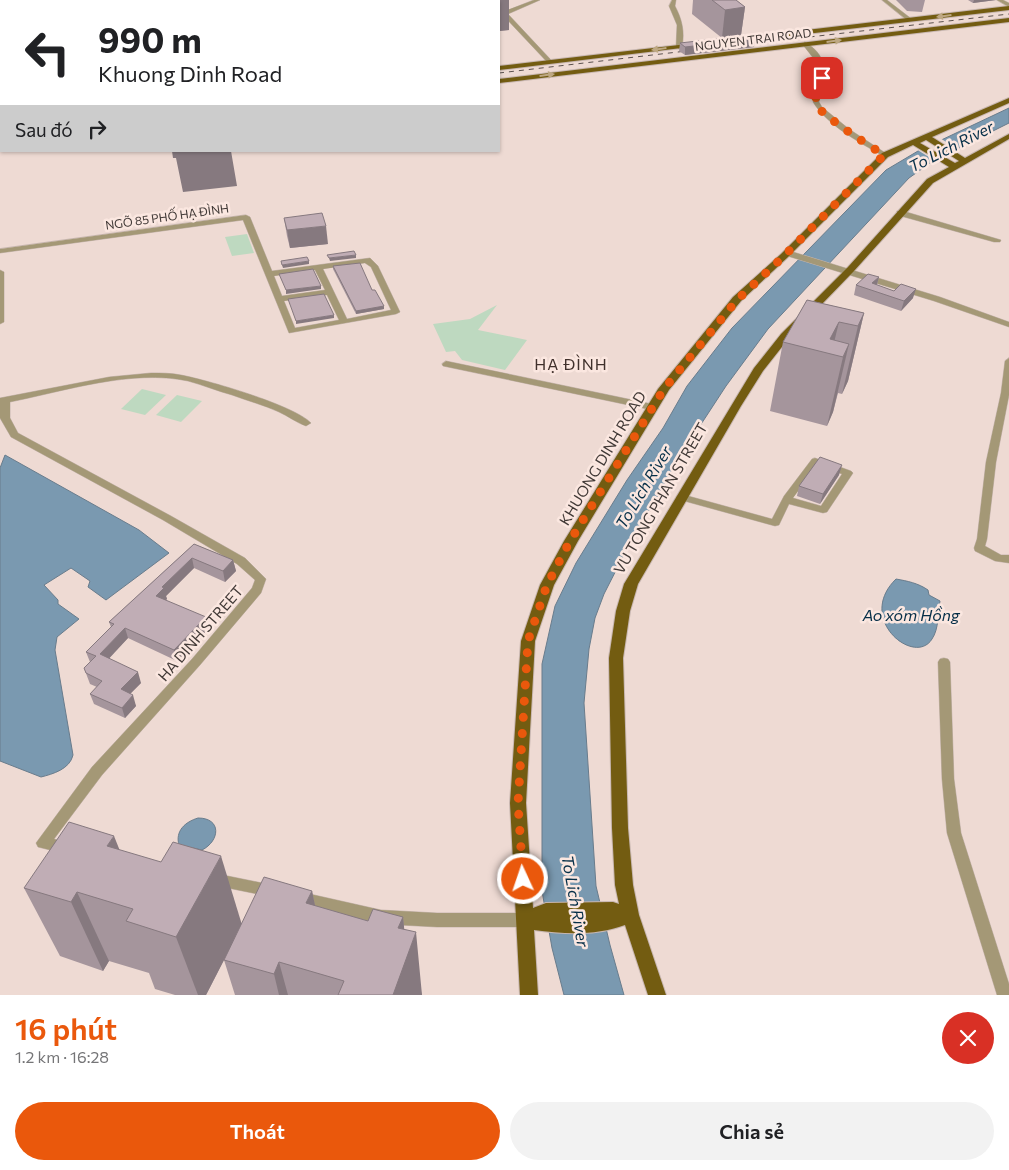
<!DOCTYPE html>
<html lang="vi">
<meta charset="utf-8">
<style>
body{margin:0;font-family:Commissioner,sans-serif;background:#f2f2f2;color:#202124;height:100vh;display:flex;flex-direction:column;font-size:19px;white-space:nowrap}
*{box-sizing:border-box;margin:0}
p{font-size:16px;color:#757577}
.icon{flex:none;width:28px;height:28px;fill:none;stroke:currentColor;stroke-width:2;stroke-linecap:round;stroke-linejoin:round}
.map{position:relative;height:995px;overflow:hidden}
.drawer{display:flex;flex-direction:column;background:#fff;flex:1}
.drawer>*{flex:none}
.guide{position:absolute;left:0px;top:0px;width:500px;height:152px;box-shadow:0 1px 4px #0004;background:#fff;color:#202124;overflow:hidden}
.pin{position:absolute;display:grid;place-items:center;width:42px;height:42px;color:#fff;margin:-21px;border-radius:10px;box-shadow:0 2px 8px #0006}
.me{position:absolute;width:55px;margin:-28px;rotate:357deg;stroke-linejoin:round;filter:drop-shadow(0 0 4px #0008)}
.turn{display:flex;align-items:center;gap:18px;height:105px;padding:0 15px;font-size:22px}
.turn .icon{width:65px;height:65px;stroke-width:2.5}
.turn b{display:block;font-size:35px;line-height:42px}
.then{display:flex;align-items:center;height:48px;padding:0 15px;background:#0003;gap:10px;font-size:19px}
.round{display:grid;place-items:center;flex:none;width:52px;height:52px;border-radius:26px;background:#f2f2f2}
.headline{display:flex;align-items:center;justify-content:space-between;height:85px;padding:0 15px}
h1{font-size:30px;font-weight:600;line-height:38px;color:#ea580c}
.cta{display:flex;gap:10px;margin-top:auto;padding:10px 15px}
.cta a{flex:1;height:58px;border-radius:30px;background:#ea580c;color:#fff;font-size:20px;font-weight:600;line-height:58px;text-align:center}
.cta a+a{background:#f2f2f2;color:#202124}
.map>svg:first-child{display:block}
.green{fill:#bed9c0}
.water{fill:#7a99b0;stroke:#697c8c}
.pier{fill:#eedad3}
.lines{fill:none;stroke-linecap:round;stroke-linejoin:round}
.minor-casing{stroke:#c8b7b1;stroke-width:1}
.major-casing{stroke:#c8b7b1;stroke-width:2}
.minor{fill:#a49876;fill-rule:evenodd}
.major{fill:#735c11;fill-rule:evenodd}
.rail{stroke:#5b514e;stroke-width:1;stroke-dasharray:5 5;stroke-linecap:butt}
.wall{fill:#a5959c}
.shaded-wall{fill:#86797f}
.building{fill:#c0adb5;stroke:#86797f}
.oneway{fill:#bea883}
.route{stroke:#ea580c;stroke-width:9;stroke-dasharray:0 16.2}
.labels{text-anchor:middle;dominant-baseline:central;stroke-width:5;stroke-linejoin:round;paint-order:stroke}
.far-street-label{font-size:12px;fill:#423a37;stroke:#fbe7e0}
.street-label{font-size:15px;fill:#423a37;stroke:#fbe7e0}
.water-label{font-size:16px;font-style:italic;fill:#062f48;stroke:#fbe7e0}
.neighbourhood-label{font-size:16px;letter-spacing:1px;fill:#40312c;stroke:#fbe7e0}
</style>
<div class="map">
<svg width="1009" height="995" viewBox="0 0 1009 995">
<rect width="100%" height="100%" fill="#eedad3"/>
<g class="green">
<path d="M247,234L254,253L232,256L225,237Z"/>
<path d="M497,305L478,330L527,340L505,370L462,360L455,351L446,352L433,324L470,319Z"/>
<path d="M142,389L166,395L145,415L121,409Z"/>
<path d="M177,395L202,401L181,422L156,415Z"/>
</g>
<g class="water">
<path d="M1009,108V123L933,161L909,178L768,329L726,386L694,435L633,537L604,594L595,618L589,649L584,703L596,886L610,945L624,995H564L552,948L542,891V664L555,606L576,563L627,480L663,428L687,386L732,328L886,170L918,151Z"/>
<path d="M5,455L139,530L169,553L106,600L88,587L90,581L71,568L44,585L58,600V604L79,619L57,637L55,650L73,755C70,769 53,774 41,777L0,761V468Z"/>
<path d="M896,579C907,581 918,583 928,590L929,595L940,601C938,612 939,629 932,639C915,667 855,619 896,579Z"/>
<path d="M198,818C222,818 220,841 202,850L179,845C175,831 185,822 198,818Z"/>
</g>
<path class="pier" d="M940,138L960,151L937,162L916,149Z"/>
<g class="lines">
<g class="minor-casing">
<g id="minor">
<path d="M143,0H147L148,1H143Z"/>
<path d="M534,0H540L508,14L552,61V63H548L499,11V7L505,11Z"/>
<path d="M672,0H676L675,6C682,19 685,32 682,47L679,49L676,47L677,25L669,6Z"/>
<path d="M882,0H887L913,20L908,21Z"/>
<path d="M997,0H1003L1009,3V7Z"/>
<path d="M0,3L1,4V6L0,7Z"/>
<path d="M805,42C832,58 824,78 819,102L822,107L849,129L887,154V156H883C859,142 828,126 813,102C819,69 825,71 802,44Z"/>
<path d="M897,211H903L1001,240L1000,242H994L897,215Z"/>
<path d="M246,215L250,217L272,271L370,258L378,266L400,312L396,314L289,333L243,220L0,253V249ZM365,263L371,267L391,310L347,319L323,269ZM315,270L325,290L282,296L274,276ZM327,295L339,320L295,328L284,301Z"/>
<path d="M784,251H790L940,297L1009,322V327L934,301L784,255Z"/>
<path d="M0,270L4,272V322L0,324Z"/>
<path d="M1009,358V395L996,462L987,539L985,546L1001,555H1009V563L995,561L975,551L974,548L977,539L986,462L1001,393L1005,361Z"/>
<path d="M446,361L652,404L657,407L652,410L443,366L442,364Z"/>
<path d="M151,373C161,373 171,373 181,375C207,380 294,405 311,423L306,426C297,423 288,416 279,412C264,405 248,401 232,395C217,391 203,385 188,381C132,369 65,391 10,402V418L18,433L171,516L245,558L266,579L261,593L200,665L102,775L54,839L71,844L73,848L71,852L66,854L38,847L36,843L92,767L192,659L252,588L255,580L237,564L163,520L11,437L0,418V398L109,377Z"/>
<path d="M815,458L851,471L853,473L827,512L823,513L789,504L779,525L775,526L677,499L676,497L681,494L772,519L784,496L812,459ZM817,465L842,474L821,506L793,498Z"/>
<path d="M944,658L948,659L950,662L954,779L961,833L1009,984V995H997L947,833L942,779L938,662L940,659Z"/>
<path d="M218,874L272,885L277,886L279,891L277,896L272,897L218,886L213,884L211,880L213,876Z"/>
<path d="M301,892L381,910L437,913H524L529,915L531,920L529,925L524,927H437L381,924L296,903L294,898L296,893Z"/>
</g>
</g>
<g class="major-casing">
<g id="major">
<path d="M1009,6V10L738,42L735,40L738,38Z"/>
<path d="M1009,18V22L499,83V79Z"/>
<path d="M696,43L698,44V46L499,70V66Z"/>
<path d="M1009,98V103L932,137L965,158L1009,134V139L933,183L854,271L789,338L763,371L741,406L638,584L630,611L623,658L628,828L633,885L639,915L666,995H648L625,925C596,936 564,934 534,930L538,995H520L510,803L521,641L540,585L564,541L658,389L733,297L781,254L882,153ZM926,140L959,161L955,163L920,143ZM913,145L949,167L927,179L848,267L781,334L754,368L624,584L616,611L609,658L612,828L615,885L619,904L613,902L546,903L533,908L526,803L535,641L554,585L578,541L669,390L741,301L787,258L888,157Z"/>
<rect x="0" y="130" width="1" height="4"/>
<rect x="0" y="140" width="1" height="4"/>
</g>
</g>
<use href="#minor" class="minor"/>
<use href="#major" class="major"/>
<g class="rail">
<path d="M740,45L1009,14"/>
<path d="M499,73L695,50"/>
</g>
</g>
<g class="wall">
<path d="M158,0H209V1H159Z"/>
<path d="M480,0H509V30L499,31V1H480Z"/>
<path d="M693,0H736L745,7L741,35L722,38L692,14Z"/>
<path d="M896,0H925L922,12L907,11Z"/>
<path d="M968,0H996L973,3Z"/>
<path d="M680,43L754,47L685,55L679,51Z"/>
<path d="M284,218L328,244L290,248L287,236Z"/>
<path d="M333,266L372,290L384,309L356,314L333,269Z"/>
<path d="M879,277L877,285L913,298L901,311L854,295L856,285Z"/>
<path d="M807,300L864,313L848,381L842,394L838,393L833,412L827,426L770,411L783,342Z"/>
<path d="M839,475L820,504L797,496L799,486Z"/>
<path d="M194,544L233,560L236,571L225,582L194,568L166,596L167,599L166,600L209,628L177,661L128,638L109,658L141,683L130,694L136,706L125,718L94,704L90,694L97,687L90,684L84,668L90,662L86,652L111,627L109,622Z"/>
<path d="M120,850L241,924L312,891L315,906L368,921L403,917L404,929L422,995H235L224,960L206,995H175L155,989L149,973L109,961L103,971L60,956L24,888Z"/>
</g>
<g class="shaded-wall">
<rect x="166" y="0" width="43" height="1"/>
<path d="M359,0H385L372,1H359Z"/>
<path d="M487,0H509V30L499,31V1H487Z"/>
<path d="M974,0H996L973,3Z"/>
<path d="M745,7L741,35L722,38L725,10Z"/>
<path d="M755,39L754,47L685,55V47Z"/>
<path d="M172,151H231L237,186L183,192L176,158H173Z"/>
<path d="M326,226L328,244L290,248L287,230Z"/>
<path d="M356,255V258L330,261L329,258Z"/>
<path d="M309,261V264L283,268L282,265Z"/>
<path d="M879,277L876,287L872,283Z"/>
<path d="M321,286V289L286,294V290Z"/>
<path d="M916,289L913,298L901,311L904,301Z"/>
<path d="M384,306V309L356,314V311Z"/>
<path d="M864,313L848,381L842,394L858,326Z"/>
<path d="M334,315V318L296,324V321Z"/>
<path d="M839,322L831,355L830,339Z"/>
<path d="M849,344L833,412L827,426L843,357Z"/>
<path d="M842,465L839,475L820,504L823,494Z"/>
<path d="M192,558L194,568L166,596L167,599L159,606L156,596L162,587Z"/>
<path d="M233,560L236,571L225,582L223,571Z"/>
<path d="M206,617L209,628L177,661L174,650Z"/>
<path d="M125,628L128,638L104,664L100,654Z"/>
<path d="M138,672L141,683L124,700L121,689Z"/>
<path d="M133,695L136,706L125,718L122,708Z"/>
<path d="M114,836L142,906L107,846Z"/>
<path d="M221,856L242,925L206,995H198L176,937Z"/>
<path d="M312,891L326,959L306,903Z"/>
<path d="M77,892L109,961L103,971L71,902Z"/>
<path d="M403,917L407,956L416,932L422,995H393L398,928Z"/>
<path d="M279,962L288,995H279L274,974Z"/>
</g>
<g class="building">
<rect x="8" y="0" width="19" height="1"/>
<path d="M53,0H85V1H54Z"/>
<path d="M712,0H736L745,7L725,10Z"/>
<path d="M750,35L755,39L685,47L680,43Z"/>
<path d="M322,213L326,226L287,230L284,218Z"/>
<path d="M354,251L356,255L329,258L327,255Z"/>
<path d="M307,257L309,261L282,265L281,261Z"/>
<path d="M360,263L372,290H375L384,306L356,311L333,266Z"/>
<path d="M313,269L321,286L286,290L279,274Z"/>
<path d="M868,274L879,277L872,283L894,291L901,284L916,289L904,301L856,285Z"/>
<path d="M324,294L334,315L296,321L288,299Z"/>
<path d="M807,300L864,313L858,326L839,322L830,339L849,344L843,357L783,342Z"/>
<path d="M820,457L842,465L823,494L799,486Z"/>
<path d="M194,544L233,560L223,571L192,558L162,587L164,588L156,596L206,617L174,650L125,628L100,654L138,672L121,689L133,695L122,708L90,694L102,681L86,673L84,668L96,656L86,652L114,624L109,622L121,611Z"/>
<path d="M69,822L114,836L107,846L161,862L173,842L221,856L176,937L126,921L133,909L77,892L71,902L24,888Z"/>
<path d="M264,877L312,891L306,903L368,921L373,909L403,917L398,928L416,932L393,995H338L344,981L279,962L274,974L224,960Z"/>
</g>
<defs><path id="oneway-solid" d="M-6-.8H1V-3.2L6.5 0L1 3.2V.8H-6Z" transform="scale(1.25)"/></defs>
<g class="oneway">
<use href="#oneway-solid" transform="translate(944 16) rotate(173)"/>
<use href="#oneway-solid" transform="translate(834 41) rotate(-7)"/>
<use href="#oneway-solid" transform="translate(659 49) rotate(173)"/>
<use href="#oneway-solid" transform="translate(547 75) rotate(-7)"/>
</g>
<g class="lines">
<path class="route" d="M523,879L518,803L528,641L547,585L570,541L664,389L737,300L784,256L884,155C873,148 819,114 816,104C814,97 820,85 822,78"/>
</g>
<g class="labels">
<g class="far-street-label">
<text transform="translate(753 39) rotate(-7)">NGUYEN TRAI ROAD</text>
<text transform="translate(167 216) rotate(-8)">NGÕ 85 PHỐ HẠ ĐÌNH</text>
</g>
<g class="street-label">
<text transform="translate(602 458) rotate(-59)">KHUONG DINH ROAD</text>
<text transform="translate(660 498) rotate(-60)">VU TONG PHAN STREET</text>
<text transform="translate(200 633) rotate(-49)">HA DINH STREET</text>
</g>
<g class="water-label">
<text transform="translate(951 146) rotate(-27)">To Lich River</text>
<text transform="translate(643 487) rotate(-59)">To Lich River</text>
<text x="911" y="614">Ao xóm Hồng</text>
<text transform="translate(576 901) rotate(80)">To Lich River</text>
</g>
<g class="neighbourhood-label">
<text x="571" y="363">HẠ ĐÌNH</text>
</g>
</g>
</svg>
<div class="pin" style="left:822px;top:78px;background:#d93025"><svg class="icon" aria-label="arrive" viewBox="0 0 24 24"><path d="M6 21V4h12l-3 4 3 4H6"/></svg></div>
<svg class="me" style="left:523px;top:879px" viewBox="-20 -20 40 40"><circle r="17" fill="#ea580c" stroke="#fff" stroke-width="3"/><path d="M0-11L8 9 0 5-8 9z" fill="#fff"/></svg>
<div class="guide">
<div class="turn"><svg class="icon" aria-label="left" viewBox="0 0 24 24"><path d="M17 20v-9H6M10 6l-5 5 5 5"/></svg><div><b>990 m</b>Khuong Dinh Road</div></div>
<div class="then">Sau đó<svg class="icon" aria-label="right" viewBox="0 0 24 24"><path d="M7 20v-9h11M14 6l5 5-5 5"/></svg></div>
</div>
</div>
<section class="drawer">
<div class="headline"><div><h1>16 phút</h1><p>1.2 km · 16:28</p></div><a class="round" style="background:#d93025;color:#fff"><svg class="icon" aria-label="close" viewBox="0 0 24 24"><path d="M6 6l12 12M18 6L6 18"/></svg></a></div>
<div class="cta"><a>Thoát</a><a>Chia sẻ</a></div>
</section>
